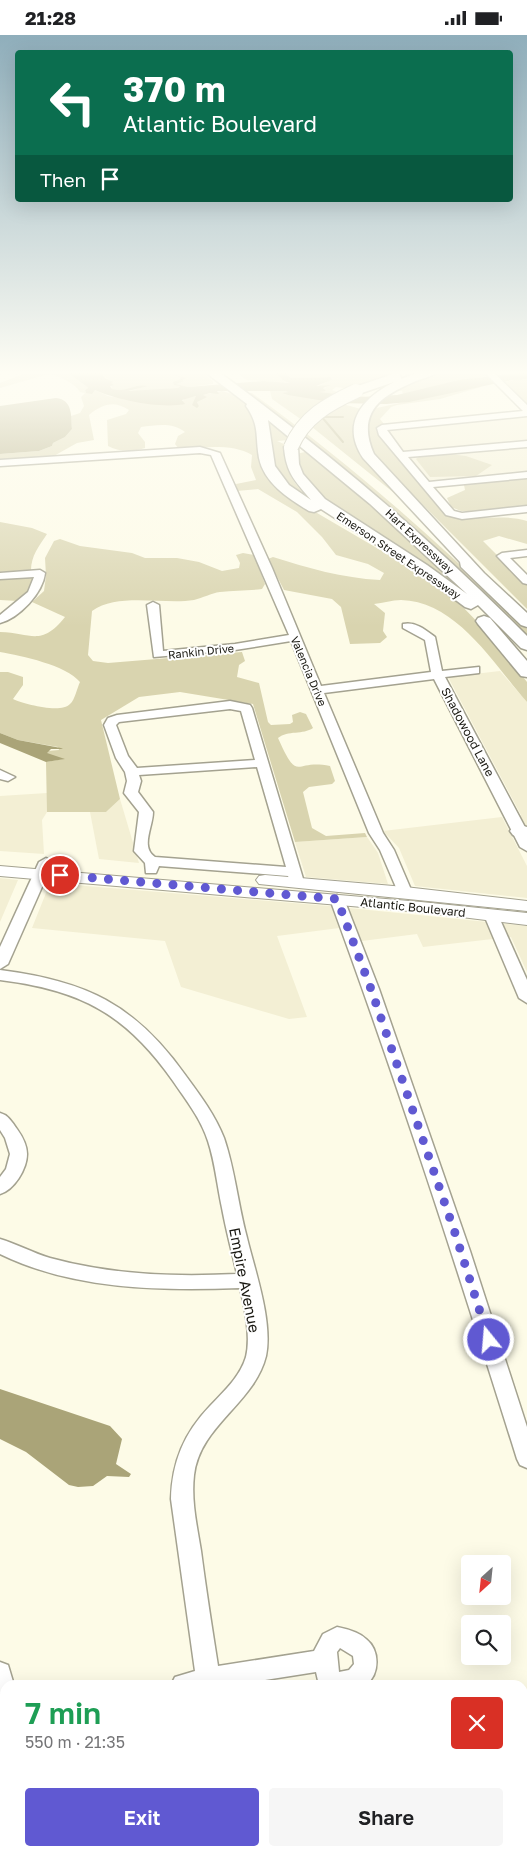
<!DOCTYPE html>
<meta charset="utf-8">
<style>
body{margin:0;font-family:"Golos Text",sans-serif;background:#f6f6f6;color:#202124;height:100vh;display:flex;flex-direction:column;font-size:19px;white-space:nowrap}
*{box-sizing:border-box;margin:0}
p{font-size:16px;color:#757577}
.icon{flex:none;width:28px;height:28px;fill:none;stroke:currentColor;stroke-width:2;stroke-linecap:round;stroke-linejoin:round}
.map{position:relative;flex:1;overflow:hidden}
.details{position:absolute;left:0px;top:1645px;width:528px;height:176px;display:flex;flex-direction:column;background:#fff;border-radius:15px 15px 0 0;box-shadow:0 5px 20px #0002}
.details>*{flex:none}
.banner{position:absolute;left:15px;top:15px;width:498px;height:152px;border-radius:5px;box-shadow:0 5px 20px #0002;background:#0b6e4f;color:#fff;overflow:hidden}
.needle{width:32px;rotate:207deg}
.buttons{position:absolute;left:461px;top:1520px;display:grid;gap:10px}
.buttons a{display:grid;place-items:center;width:50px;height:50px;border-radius:5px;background:#fff;box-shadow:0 5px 20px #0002;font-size:25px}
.pin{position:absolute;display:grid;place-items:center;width:42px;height:42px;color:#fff;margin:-21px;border:2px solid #fff;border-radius:50%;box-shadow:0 1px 5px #0007}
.me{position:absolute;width:55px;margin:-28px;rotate:343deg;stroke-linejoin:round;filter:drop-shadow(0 0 4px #0008)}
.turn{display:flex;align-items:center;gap:18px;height:105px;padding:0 25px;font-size:22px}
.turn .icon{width:65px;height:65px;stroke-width:2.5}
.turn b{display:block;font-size:35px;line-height:42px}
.then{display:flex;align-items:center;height:48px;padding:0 25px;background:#0003;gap:10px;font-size:19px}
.round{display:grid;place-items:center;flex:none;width:52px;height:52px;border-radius:5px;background:#f6f6f6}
.head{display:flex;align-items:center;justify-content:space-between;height:85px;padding:0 25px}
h1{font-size:30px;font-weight:600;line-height:38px;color:#1e9e55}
.cta{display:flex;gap:10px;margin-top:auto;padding:10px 25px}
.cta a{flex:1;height:58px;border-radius:5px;background:#6059d2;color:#fff;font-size:20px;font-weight:600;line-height:58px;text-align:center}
.cta a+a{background:#f6f6f6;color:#202124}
.status{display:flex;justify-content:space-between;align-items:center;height:35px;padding:0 25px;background:#fff;direction:ltr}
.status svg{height:14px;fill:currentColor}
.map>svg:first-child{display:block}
.built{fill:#f3efd4}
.green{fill:#d9d4af}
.water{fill:#aaa478}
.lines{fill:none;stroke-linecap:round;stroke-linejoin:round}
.stream{stroke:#aaa478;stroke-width:2}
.minor-casing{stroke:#a4a290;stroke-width:3}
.major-casing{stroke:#a4a290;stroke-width:2}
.highway-casing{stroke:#a4a290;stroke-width:3}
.minor{fill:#fff;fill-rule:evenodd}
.major{fill:#fff;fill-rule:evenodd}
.highway{fill:#fff;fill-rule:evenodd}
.highway-bridge-casing{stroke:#a4a290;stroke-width:16;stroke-linecap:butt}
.highway-bridge{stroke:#fff;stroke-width:14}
.route{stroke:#6059d2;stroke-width:9;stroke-dasharray:0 16.2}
.labels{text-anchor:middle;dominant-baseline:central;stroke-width:4;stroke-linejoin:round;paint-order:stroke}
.far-street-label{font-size:11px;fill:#191811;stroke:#fff}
.street-label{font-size:12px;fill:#191811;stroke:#fff}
.near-street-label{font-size:15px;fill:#191811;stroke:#fff}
</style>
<div class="status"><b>21:28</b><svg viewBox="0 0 49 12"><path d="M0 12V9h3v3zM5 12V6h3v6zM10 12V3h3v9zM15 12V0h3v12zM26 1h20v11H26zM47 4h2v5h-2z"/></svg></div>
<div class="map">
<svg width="527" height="1821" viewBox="0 0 527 1821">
<rect width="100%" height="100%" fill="#fdfbe7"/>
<g class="built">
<path d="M521,377L527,382V438L420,448L375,396L384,389Z"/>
<path d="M500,636L527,667V794H524L517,781L521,780L448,642Z"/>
<path d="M47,758V777L42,785L44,819L0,816V761Z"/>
<path d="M120,764L139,828L99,824L90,777H106Z"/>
<path d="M502,782L527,831V863L415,851L399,813L383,796Z"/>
<path d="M367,802L378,818L388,849L306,842L295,807Z"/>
<path d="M0,843L18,845L0,887Z"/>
<path d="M50,848L329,871L527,891V937L511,902L423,912L417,899L362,906L355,891L277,901L307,982L289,984L181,952L165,906L32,893Z"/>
</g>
<g class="green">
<path d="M28,337C50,337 73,333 88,353L85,355L86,358L95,355L108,361L145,368L181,370L184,364L196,361H198L192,370L199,371L197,367L202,360L222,356L232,359L246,370L256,381L262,417L300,468L416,536L459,568L492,602L527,647V667C495,631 457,566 401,565C392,565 383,568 374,569L385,578L383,596L387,602L380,608L350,609L341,572L332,564L284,555L268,524L273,522C308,533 342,543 380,545L384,538L368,529L336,520L322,502L297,477L258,454L237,456L236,449L256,445L251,432L252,420C232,408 201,413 179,414L175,409L178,401L185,397C173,387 156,390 141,392L138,398L145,407V413C132,417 120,417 108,411L107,385L126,379L129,375C114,365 102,369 89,380L94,405L77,408L52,422L0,426V419L39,416L52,411L53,408L65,402L72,394L71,381L80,378L84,371L81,362L85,358L80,357C75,348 59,341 49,339L0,353V348Z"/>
<path d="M101,337H201L213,346V349L188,352L175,349L185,343L174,339L183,343L174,347V349L180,351L178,353L128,357L145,351L123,357L112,354L110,347Z"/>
<path d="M236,337H274L285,347L290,348L247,345Z"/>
<path d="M290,337H403L351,354L336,352L332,355L341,359L366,361L360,362L320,358L318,357L330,350L316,352L333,344L331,342L291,343L287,340Z"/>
<path d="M441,337H481L486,341L403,359L402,356L395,355Z"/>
<path d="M523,343L527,344V369L505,347Z"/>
<path d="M474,352H481L440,364L397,370L391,372L380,384L384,389L376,396L448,480C475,487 502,478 527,486V509L499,501L483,506L527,550V574L377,424C366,408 364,391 372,374Z"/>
<path d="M270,356H282L290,358L284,359L324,364L361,374C337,411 382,442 404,466L312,392L272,364Z"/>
<path d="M247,358H252C351,429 441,509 527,594V603C440,514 347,433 247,358Z"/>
<path d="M270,385L352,452L467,559L434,534L320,461C308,448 301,437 296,419L305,417L289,405L277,406L286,410C283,436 295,451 313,467L301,461L276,439L269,397H271L268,386Z"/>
<path d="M441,418L466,421L492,430L476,441L430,442L416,424L421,420Z"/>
<path d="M527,443V470L473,477L461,476L451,472L447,463L465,455L464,450Z"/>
<path d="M0,487L32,493L47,499C39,511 31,521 31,535L0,537Z"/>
<path d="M60,504L80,511L132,518L145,523H177L199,527L222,536L239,533L240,528L236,520L243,518L254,520L265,549L262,554C248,556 234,555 220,557C211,558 203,563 194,565C164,570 118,557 92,576L88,620L93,626L108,628L242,617L245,626L239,630L237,642L259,648L268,687L271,690L290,689L293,687L292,680L300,677L306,679L313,693C303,700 288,695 278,703C299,750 294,723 330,731L335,746L332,749L309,752L303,757L312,793L326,801L365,798L367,802L295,807L253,669L180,657L139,662L101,685L120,764L106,777H47L46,727L63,724L47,719V716L59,715L58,712L18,705L0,698V637H8L23,642V650L13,664C24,669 61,679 70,669C75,665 77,653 80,647C66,630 22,621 0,617V597C32,598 41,612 65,582L32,567L44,556L46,541L45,523L54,506Z"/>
<path d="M26,542L33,544L31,555L18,566L0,565V544Z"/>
</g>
<g class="water">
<path d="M67,337H101L105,343L113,347L111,348L114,350L110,351L112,354C128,358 133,348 148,351L128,356L178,353L180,351L174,350L173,347L182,343L172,339L186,343L182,345L184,346L176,349L188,352L263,346L290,348L284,346L274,337H302H290L287,340L291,343L331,342L332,345L316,351L331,350L323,353L326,356L319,357L360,362L397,360L459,345L527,337V344L512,345L409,367L386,369L337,368L288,360L282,358L289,357L282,356H217L219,359L210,358L203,360L207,362L197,367L199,371L197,373L192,370L196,361L182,365L185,369C161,374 117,365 95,355L92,359L86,358L85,355L88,353L86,351Z"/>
<path d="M56,363C73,365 71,381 72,394L65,402L53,408L52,411L39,416L0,419V371Z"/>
<path d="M0,698L18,705L61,713L63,714H51L47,718L65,724L46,727L0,708Z"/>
<path d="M0,1354L110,1391L122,1404L116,1429L131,1439L129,1442L107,1441L93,1451L78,1452L69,1450L26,1417L0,1404Z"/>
</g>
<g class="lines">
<g class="stream">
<path d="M321,381L343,407"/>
<path d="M322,382H343"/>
</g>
<g class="minor-casing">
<g id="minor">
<path d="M484,337H493L527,370V381L387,395L403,417L527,406V412L408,422L429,447L527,437V443L433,452L454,476L462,478L527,471V477L462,484L446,480L379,400L377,393L382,390L523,376Z"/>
<path d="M200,412L220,418L272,533L321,651L431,637L425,605L403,593V589C415,586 426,595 435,602L442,636L479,632V638L445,642L527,796V816L520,812L434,644L324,658L383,798L394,815L412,857L405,861L398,857L380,815L369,798L291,606L235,615L154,622L147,570L153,567L159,570L163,616L235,609L289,600L211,420L200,418L0,431V425Z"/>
<path d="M527,515V521L510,523L527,540V549L523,548L497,521L502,518Z"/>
<path d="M40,535L45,538C43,558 19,583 0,588V580L28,557L34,542L0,544V538Z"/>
<path d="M230,666L250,670L252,673L304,847L302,850H292L288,841L159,831L156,838H146L145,828L134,816L139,777L124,758L127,746L125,737L116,723L104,690L108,683L117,680ZM230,674L241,676L255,725L137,733L128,721L116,690L119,687ZM257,732L286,832L155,822C140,812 153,792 153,777L138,757L141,746L139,740Z"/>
<path d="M0,735L15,742L8,746L0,744Z"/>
<path d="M46,823L53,827L8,929L0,934V912L39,827Z"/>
<path d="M337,860L344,864L379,954L470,1216L527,1392V1433L520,1430L517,1424C458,1236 398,1049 330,864Z"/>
<path d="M491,876L498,880L527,945V968L519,963L484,880Z"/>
<path d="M0,935C86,946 135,969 186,1041C200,1060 215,1080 224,1103C235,1135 238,1170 247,1203C255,1236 273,1287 266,1321C254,1369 200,1390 194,1440C191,1466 197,1491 201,1516C206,1555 212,1593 218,1631L314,1616L323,1599L337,1592C347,1594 359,1597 366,1604C380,1615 380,1639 366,1650H319L316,1637L233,1650H171L175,1642L195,1636L171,1464C172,1427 184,1398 210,1371C224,1356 240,1342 246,1322C251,1301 245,1274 240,1253C160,1256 74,1255 0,1219V1204C17,1209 33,1218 50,1223C112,1240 174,1242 237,1239C232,1217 226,1195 222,1173C217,1150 215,1127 208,1106C201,1084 186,1065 173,1046C126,979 81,955 0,945ZM340,1613L353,1621L354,1629L349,1635L339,1637L337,1617Z"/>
<path d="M0,1078C8,1080 12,1087 17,1094C22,1101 27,1110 27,1119C27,1134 14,1155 0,1159V1142L6,1134L10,1119L5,1103L0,1095Z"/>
<path d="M0,1627L8,1630L14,1650H5V1675L0,1673Z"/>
<path d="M5,1685V1707L0,1708V1686Z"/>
<rect x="210" y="1816" width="26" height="5"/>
<path d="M357,1816H382L384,1821H358Z"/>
</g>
</g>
<g class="major-casing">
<g id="major">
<path d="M0,831L421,867L527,878V890L421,877L0,841Z"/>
<path d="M265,840L405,852L527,866V876L259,849L256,845L259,841Z"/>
</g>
</g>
<g class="highway-casing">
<g id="highway">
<path d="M205,337H219C329,417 431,504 527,601V615L521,613L478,570L471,574L465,572L417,536L321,474L314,477L309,476C289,464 264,448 259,423C255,400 260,391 246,371L247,369ZM268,385L370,469L467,559L427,530L325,464L303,439L299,429L298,412L291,408L284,412C286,438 295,446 311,465L289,450L275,431Z"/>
<path d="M419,337H437C432,342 423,343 416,346C380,361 356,378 374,419L484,538L527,578V592L521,590L461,532L460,527L363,423C340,388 363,363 394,347L356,360L350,356L352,353L396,338L400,339L401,344Z"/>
<path d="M484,581L490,583L527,626V642L521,641L478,589L476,586L478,583Z"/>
<path d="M520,790L527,792V806L513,800L510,796L513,792Z"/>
</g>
</g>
<use href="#minor" class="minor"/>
<use href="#major" class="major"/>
<use href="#highway" class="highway"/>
<g class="highway-bridge-casing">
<path id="highway-bridge" d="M291,412C304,382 328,369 356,356"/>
</g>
<use href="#highway-bridge" class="highway-bridge"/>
</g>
<linearGradient id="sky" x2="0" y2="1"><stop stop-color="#8faebb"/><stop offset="0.57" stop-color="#fefdf4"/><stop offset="1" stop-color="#fefdf4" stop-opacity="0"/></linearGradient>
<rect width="527" height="592" fill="url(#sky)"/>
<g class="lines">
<path class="route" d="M60,840L337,864L371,954L455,1198L489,1305"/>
</g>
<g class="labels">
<g class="far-street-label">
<text transform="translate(420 506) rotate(43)">Hart Expressway</text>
<text transform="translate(399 520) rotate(34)">Emerson Street Expressway</text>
<text transform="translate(201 616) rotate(-6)">Rankin Drive</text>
<text transform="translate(309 636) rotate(67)">Valencia Drive</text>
</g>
<g class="street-label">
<text transform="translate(468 697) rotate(62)">Shadowood Lane</text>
<text transform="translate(413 872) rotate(6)">Atlantic Boulevard</text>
</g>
<g class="near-street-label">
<text transform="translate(245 1245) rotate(79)">Empire Avenue</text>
</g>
</g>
</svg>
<div class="buttons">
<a><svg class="needle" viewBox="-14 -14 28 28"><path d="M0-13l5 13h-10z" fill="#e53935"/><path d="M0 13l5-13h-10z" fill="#757577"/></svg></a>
<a><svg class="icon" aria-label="search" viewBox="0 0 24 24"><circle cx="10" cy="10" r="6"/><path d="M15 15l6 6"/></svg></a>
</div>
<div class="pin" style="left:60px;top:840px;background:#d93025"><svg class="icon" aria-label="arrive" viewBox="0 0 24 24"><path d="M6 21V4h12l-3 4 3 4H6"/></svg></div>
<svg class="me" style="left:489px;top:1305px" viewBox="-20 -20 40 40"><circle r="17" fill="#6059d2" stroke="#fff" stroke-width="3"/><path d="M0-11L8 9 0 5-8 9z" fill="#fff"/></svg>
<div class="banner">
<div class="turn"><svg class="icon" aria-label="left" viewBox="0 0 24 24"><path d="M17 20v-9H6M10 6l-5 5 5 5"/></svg><div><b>370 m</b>Atlantic Boulevard</div></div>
<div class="then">Then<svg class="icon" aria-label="arrive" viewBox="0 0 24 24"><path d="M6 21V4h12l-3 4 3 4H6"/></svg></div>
</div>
<section class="details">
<div class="head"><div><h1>7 min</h1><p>550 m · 21:35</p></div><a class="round" style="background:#d93025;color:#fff"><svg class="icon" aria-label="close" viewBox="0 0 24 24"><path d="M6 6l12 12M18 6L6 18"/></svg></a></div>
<div class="cta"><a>Exit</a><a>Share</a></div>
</section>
</div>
